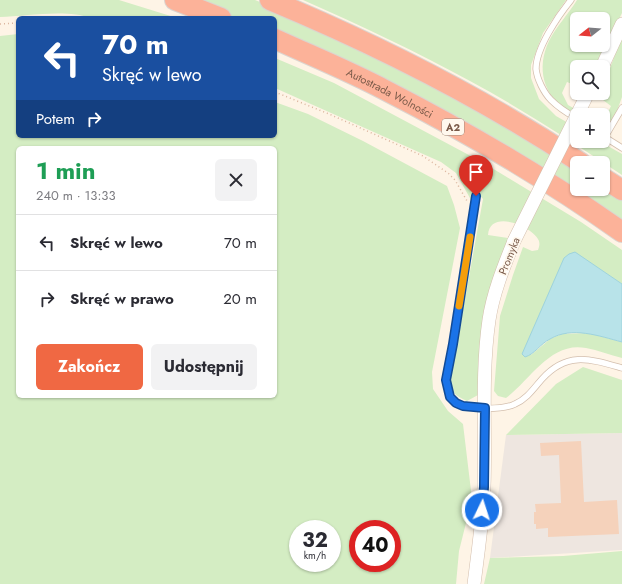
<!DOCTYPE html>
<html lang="pl">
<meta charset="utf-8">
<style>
body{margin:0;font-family:Jost,sans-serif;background:#f2f2f3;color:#2b2b33;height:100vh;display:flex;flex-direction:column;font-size:15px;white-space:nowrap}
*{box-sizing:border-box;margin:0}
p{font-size:13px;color:#7c7c81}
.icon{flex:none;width:22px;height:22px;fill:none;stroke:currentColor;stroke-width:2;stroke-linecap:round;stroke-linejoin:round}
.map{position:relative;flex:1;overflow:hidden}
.panel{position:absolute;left:16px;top:146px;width:261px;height:252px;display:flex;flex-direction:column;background:#fff;border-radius:6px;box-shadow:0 1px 3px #0004}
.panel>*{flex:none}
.top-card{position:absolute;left:16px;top:16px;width:261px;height:122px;border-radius:6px;box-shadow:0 1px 3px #0004;background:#1a4fa0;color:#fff;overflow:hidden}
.needle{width:26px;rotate:253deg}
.buttons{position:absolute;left:570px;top:12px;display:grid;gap:8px}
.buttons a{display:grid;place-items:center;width:40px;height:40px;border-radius:6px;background:#fff;box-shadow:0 1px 3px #0004;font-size:20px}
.speed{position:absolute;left:289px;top:520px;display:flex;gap:8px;font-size:20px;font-weight:700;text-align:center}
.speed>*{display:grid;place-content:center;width:52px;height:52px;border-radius:50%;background:#fff;box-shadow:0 1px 3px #0004;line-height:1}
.speed small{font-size:10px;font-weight:400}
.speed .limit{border:6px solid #d22;background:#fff;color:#111}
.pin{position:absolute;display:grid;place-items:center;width:34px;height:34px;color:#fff;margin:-41px -17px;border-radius:50% 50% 50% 0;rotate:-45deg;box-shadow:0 0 4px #0007}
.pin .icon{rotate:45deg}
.me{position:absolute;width:44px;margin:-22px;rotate:4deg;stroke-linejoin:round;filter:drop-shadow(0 0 3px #0008)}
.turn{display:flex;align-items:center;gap:14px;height:84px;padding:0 20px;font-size:18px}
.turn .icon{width:52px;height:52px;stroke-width:2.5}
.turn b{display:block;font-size:28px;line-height:34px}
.then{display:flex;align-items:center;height:38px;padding:0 20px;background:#0003;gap:8px;font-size:15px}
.round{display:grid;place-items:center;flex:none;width:42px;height:42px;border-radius:6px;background:#f2f2f3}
.headline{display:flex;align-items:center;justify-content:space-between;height:68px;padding:0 20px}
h1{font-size:24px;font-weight:700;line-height:30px;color:#1e9e55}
.button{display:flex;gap:8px;margin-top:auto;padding:8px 20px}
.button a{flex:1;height:46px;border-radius:6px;background:#f06843;color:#fff;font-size:16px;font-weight:700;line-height:46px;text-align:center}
.button a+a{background:#f2f2f3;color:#2b2b33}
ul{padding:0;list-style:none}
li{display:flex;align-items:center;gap:12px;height:56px;padding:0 20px;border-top:1px solid #e1e1e2}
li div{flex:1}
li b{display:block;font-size:15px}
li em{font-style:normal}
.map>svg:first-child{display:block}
.industrial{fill:#eee6e0}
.green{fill:#d4edc3;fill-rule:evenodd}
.water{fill:#b8e3e9;stroke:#9ed3dc}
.building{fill:#f5d2bb}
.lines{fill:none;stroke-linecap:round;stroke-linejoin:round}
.service-casing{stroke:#d3bead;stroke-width:7}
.tertiary-casing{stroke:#d3bead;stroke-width:14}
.motorway-casing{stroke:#dcd4cf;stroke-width:22}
.path{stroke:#dbb59e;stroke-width:1.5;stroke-dasharray:1 3;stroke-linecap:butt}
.service{stroke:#fff;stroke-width:5.5}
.tertiary{stroke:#fff;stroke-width:13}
.motorway{stroke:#fcb299;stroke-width:20}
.tertiary-bridge-casing{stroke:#d3bead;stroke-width:14;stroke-linecap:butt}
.tertiary-bridge{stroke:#fff;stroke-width:13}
.route-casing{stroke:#114b97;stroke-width:10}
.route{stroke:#1a73e8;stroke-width:7}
.slow{stroke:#f59e0b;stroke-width:7}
.labels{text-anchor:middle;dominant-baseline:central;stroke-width:3.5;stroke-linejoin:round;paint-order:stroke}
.shield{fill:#fff8ee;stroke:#a1897a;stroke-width:1}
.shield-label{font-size:10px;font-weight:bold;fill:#795948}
.street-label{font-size:11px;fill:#795948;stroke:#fff8ee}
</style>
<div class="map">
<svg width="622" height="584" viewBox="0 0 622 584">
<rect width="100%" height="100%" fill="#fef4e6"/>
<path class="industrial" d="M622,433V550L490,558L506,435Z"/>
<g class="green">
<path d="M0,0H119L177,18H91C67,9 26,16 0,17Z"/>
<path d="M188,0H255L265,4L368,49L577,166V189H603L622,197V225L275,34V18H236Z"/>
<path d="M303,0H566L543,33L531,65V78L539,99L556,116L577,128V141H599L622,154V175C573,142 522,109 470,81C415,51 360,25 303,0Z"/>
<path d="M577,0H622V13L595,67H577V86L567,82L562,93L568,105L586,115H580L571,110L569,112C543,96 536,68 549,41C556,27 569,13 577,0ZM577,19H603V45H577Z"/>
<path d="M18,34V136H275V102L308,114L363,141L447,186L454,205L460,228L432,372L433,389L448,411L463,424L472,499L459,551L456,584H0V36ZM18,148H275V396H18ZM298,529H332V563H298ZM358,529H392V563H358Z"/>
<path d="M622,36V97L614,119L603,124L602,115L609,110L611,106L599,97L601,93H603V87Z"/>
<path d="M275,58L334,83L482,162L581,222L622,250V284L575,253L531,355L550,339L562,334L588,333L622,342V358C610,355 598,350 586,348C551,341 531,379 506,398L498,396L494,391L500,316L513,275L523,247L532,251L538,250C539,247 540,245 539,241C534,227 490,208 488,235L508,238L487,300L478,395L467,401C453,394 450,392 451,377L483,199L474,189L471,200L456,173L441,162L275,88Z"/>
<path d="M583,367L622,380V436V433L506,435L556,384Z"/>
<path d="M622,551V584H484L490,558L563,556Z"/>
</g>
<path class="water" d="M575,252L622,284V342C599,336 572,326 550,339C540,344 535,354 525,357L522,354L564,258L569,254Z"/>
<path class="building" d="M581,441L584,502L617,500L619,534L548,537V528L536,529V524H534V512H536L535,504L561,503L559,455L541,456L540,443Z"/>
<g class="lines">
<g class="service-casing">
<g id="service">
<path d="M571,0C558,16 536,48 536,69C537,79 544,93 551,100C558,107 567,113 576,118"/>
<path d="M603,136L622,148"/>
<path d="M605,137L622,108"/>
<path d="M476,195C467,242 462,290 454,337C452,354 442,374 448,390C449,395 452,400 456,403C466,410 504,410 515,404C527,399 534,388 542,379C567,351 590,359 622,368"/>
</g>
</g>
<g class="tertiary-casing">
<g id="tertiary">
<path d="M602,67L622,24"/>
<path d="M577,115L588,93"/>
<path d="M474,584C478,552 483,519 484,487C486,431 481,375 489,320C493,293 504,266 514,241"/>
</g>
</g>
<g class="motorway-casing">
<g id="motorway">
<path d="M175,0L221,18"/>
<path d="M270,0C378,45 483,98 581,163"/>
<path id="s1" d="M275,39C312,56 349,71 385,90C467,132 547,179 622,232"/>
<path d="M603,178L622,190"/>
</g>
</g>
<g class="path">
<path d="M0,24L18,23"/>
<path d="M275,92L329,114L423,156L448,173L455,180L467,201"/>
</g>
<use href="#service" class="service"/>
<use href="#tertiary" class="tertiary"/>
<use href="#motorway" class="motorway"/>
<g class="tertiary-bridge-casing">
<path id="tertiary-bridge" d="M514,241L577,115"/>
</g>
<use href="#tertiary-bridge" class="tertiary-bridge"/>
</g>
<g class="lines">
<g class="route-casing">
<path id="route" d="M476,196L453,344L446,380L450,397L456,403L463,406L485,408L484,487L482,510"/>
</g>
<use href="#route" class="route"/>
<path class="slow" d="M459,306L470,237"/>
</g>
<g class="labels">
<rect class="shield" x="442" y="119" width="22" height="16" rx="3"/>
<g class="shield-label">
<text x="453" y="127">A2</text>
</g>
<g class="street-label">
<text stroke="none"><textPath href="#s1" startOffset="127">Autostrada Wolności</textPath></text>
<text transform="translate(509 256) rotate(-68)">Promyka</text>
</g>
</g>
</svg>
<div class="buttons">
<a><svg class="needle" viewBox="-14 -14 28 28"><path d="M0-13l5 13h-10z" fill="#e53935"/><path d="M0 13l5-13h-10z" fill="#7c7c81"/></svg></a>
<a><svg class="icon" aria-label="search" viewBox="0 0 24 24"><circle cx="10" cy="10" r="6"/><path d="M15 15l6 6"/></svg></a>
<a>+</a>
<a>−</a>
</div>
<div class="speed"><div>32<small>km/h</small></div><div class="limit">40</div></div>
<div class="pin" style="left:476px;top:196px;background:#d93025"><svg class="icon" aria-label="arrive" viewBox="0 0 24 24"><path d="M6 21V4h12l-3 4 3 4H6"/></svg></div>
<svg class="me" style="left:482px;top:510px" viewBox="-20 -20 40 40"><circle r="17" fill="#1a73e8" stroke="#fff" stroke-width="3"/><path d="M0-11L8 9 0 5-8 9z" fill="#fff"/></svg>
<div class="top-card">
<div class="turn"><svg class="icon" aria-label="left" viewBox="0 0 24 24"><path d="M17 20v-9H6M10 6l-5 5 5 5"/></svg><div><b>70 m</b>Skręć w lewo</div></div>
<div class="then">Potem<svg class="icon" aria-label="right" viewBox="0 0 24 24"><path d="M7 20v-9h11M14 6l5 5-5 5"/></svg></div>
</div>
<section class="panel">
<div class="headline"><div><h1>1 min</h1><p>240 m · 13:33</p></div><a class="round"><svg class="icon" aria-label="close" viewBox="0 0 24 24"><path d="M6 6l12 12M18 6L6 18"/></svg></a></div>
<ul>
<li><svg class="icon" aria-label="left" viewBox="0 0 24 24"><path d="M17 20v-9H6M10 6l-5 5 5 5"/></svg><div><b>Skręć w lewo</b></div><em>70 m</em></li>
<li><svg class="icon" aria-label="right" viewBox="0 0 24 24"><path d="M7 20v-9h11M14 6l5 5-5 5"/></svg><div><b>Skręć w prawo</b></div><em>20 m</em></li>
</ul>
<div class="button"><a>Zakończ</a><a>Udostępnij</a></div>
</section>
</div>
